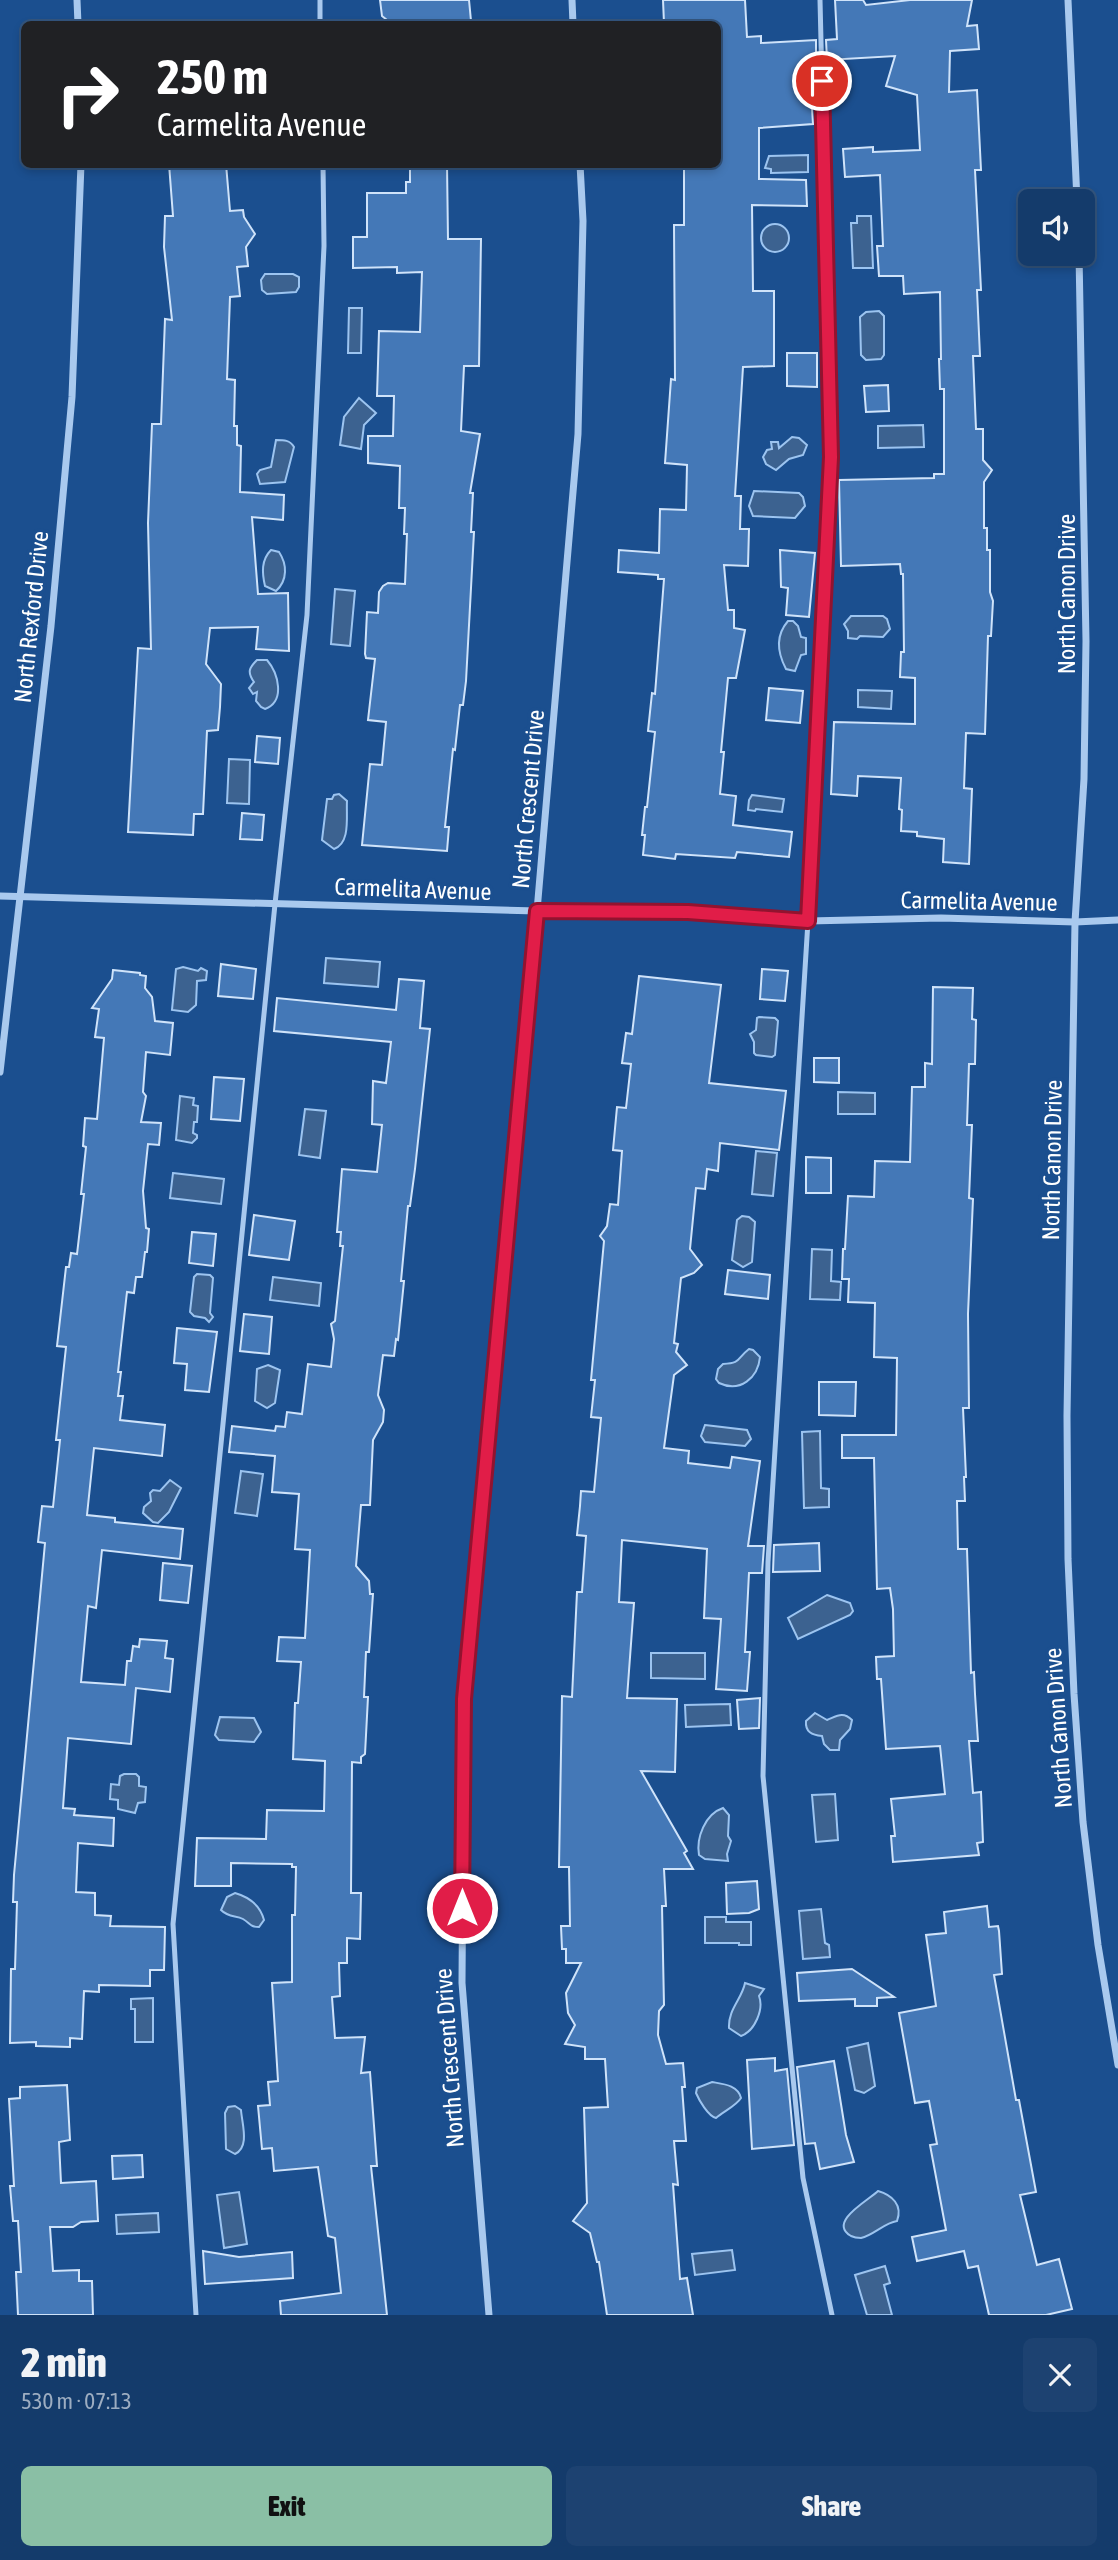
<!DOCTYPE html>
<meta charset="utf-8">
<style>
body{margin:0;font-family:"Asap Condensed",sans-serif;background:#1d4271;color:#f1f3f6;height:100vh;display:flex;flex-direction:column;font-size:26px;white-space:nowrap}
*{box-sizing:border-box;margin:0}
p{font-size:23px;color:#9dadc1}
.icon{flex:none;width:38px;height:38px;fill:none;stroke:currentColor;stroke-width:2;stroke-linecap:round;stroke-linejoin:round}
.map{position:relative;height:2315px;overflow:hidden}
.panel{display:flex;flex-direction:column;background:#143b6b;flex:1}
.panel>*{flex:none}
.hud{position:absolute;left:21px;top:21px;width:700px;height:147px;border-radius:10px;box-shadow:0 4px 10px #0003,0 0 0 2px #33557e;background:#202124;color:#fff;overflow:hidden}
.tools{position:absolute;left:1018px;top:189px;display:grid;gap:14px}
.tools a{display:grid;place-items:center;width:77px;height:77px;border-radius:10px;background:#143b6b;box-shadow:0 4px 10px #0003,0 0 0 2px #33557e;font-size:35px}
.pin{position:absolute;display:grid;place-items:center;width:60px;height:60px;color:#fff;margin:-30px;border:4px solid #fff;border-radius:50%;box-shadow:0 2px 7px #0007}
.me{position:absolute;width:77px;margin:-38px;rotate:0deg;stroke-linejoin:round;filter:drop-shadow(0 0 5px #0008)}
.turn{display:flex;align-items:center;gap:24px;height:147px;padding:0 21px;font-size:32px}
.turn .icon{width:91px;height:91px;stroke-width:2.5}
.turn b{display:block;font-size:49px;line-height:60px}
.round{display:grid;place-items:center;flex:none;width:74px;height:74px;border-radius:10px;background:#1d4271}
.summary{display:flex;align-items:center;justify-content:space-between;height:119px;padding:0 21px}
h1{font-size:42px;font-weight:800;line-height:52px}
.primary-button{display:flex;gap:14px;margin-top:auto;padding:14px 21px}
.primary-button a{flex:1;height:80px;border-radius:10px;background:#8abfa5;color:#111;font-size:28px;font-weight:800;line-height:80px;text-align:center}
.primary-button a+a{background:#1d4271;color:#f1f3f6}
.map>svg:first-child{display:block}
.water{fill:#3c6290;stroke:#9cc4f0;stroke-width:2}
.building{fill:#4478b7;stroke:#cfe3fa;stroke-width:2}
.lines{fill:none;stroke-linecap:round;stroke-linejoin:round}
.service{stroke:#a9c9ee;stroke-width:5}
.minor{stroke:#a9c9ee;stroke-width:7}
.route-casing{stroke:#92132f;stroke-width:18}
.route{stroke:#e11d48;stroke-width:12}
.labels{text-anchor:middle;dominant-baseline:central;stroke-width:7;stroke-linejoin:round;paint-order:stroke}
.street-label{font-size:24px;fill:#fff;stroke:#1b4f8f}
</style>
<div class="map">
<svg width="1118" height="2315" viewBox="0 0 1118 2315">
<rect width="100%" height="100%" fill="#1b4f8f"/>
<g class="water">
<path d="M808,155V172L771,173V169L765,168L769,156Z"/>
<path d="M857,216H871L873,268H853L851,223H857Z"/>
<circle cx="775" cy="238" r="14"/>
<path d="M265,274H293L299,277V287L296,292L267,294L262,290L261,280Z"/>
<path d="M349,308H362L361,353H348Z"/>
<path d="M879,311L884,316V355L881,359L866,360L861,355L860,317L866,312Z"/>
<path d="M359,398L376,413L364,425L361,449L340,445L344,417Z"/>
<path d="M923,425L924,447L878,448V426Z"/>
<path d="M792,437L799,438L807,445L803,455L789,459L776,470L766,464L763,457L767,450L772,449L771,442H778L779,448Z"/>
<path d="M276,440C284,440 290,440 294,447L285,482L260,484L257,474L260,470L271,467Z"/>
<path d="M754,491L799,493L803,497L805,506L795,518L753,516L749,506Z"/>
<path d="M271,550L279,552C287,564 288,580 276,591L265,586C262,573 261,560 271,550Z"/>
<path d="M335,589L355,591L350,646L331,644Z"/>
<path d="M851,616H883L887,619L890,629L883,637L860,636L857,639L848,638V631L844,624Z"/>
<path d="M788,621H793L798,626L801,637L806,638V654L801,655L795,671L786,669C777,652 775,636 788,621Z"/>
<path d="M257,660H267C278,673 286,701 265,709L261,707L256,701L257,692L253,694L249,688L254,682C247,672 249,668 257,660Z"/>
<path d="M858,690L892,691L891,709L858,707Z"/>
<path d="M229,759L250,760L249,804L227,803Z"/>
<path d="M339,794L347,801C346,816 351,843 334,849L322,840L327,799H332L334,795Z"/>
<path d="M752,795L784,799L782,812L756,809L755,811L748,810L749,800Z"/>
<path d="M326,958L380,962L378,987L324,983Z"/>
<path d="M183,967L198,971L201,968L207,971L206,980L197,981L196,1005L188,1012L172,1010L176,969Z"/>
<path d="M759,1017L775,1018L778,1021L775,1055L772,1057L756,1055L754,1053V1042L750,1034L756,1030L757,1018Z"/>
<path d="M838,1092L875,1093V1114H838Z"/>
<path d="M180,1096L194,1098L193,1105L198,1106L197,1122H194L193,1133L197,1135V1138L192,1143L176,1140Z"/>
<path d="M305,1109L326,1111L320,1158L299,1155Z"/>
<path d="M756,1151L777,1153L773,1196L752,1194Z"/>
<path d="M173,1173L224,1179L221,1204L170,1198Z"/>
<path d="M742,1216L749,1217L755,1222L752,1262L743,1267L732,1260L737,1220Z"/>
<path d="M812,1249L832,1250L831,1281L841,1282L840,1300L810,1299Z"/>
<path d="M197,1274L210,1275L213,1278L210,1313L213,1317L209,1322L205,1318L194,1316L190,1312L194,1277Z"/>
<path d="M273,1277L321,1283L319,1306L270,1300Z"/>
<path d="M749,1349L753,1350L760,1357C758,1378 740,1393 719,1383L716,1379L718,1369L723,1364C742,1363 736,1359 749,1349Z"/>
<path d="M268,1365L280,1370L275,1403L267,1408L255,1401L257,1369Z"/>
<path d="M705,1425L747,1430L751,1439L745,1446L705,1442L701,1436Z"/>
<path d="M820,1431L821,1488L829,1489V1507L804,1508L802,1432Z"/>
<path d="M241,1471L263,1474L257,1516L235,1513Z"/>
<path d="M170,1480L181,1488L169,1512L158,1523L153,1522L143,1513L144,1507L151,1501L150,1493L153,1490L160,1491Z"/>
<path d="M827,1595L850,1603L853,1611L850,1615L798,1639L788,1618Z"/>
<path d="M651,1653H705V1679L651,1678Z"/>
<path d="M730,1704L731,1725L686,1727L685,1705Z"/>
<path d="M815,1713L827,1720C837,1716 843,1711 852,1720L850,1729L840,1740L839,1750H830L824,1744L822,1736C812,1735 805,1732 806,1721Z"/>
<path d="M220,1717L254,1718L261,1732L254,1742L219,1740L215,1735Z"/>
<path d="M124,1774H136L139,1777V1786L146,1787L145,1802L138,1803L135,1813L118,1809V1800L110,1799L111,1784L119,1785L120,1776Z"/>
<path d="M835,1794L838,1840L816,1842L812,1795Z"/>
<path d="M723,1808L729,1815L728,1836L731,1841L727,1854L728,1861L705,1859L699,1855C696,1838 705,1814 723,1808Z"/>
<path d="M235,1893C249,1897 260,1905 264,1920L259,1927C250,1927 251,1924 243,1919C236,1915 229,1918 221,1910L227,1897Z"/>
<path d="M821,1909L825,1943L829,1945L830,1957L803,1959L799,1911Z"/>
<path d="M705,1917H726V1922H751V1945H739V1943H705Z"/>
<path d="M745,1983L764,1989L759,1996C764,2009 755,2031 741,2036L729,2028C728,2009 742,1999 745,1983Z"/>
<path d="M153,1998V2042H135V2009H131V1999Z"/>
<path d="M868,2043L875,2086L864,2093L855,2090L847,2048Z"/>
<path d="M712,2082C723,2084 738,2085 741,2098C736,2106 724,2111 716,2118C708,2116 699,2100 696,2093L697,2088Z"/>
<path d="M235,2106L241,2110C242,2124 250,2147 235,2154L226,2149L225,2113L228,2107Z"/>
<path d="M878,2191C892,2195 903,2205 897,2221C884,2223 874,2235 861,2238C859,2238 853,2237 851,2236C827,2222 869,2200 878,2191Z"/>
<path d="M239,2192L247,2244L224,2248L217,2195Z"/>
<path d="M158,2213L159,2232L117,2234L116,2215Z"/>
<path d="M732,2250L735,2270L695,2275L692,2254Z"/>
<path d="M885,2266L890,2283L884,2285L892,2315H867L855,2275Z"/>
</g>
<g class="building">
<path d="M380,0H469L471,21H463L464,24H392L382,16Z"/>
<path d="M663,0H745L747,37L761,36V43L816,40V61H809L813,124L759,128V179L806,180L807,206L752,205L753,291H774V366L743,367L735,496H741L740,529H749L748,566L724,565L728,610H734V628L745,630L736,678H728L721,752H724L720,794L736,796L733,825L792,832L789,857L737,852L735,858L676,854L675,859L643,855L645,835H642L645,807H647L655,732L648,731L652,693L655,694L664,579H658V575L618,572L619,550L659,553L660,509L686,510L687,465L665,463L671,379L675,380L674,225H684V164H718V24L664,23Z"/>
<path d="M835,0H863L866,5L910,0H972L967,26L977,25L979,49L950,51L949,92L977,90L981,170H975L981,290H977L980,356H973L976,429H983V460L992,470L984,482V528H987V550H990V592L993,601L991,636H988L985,734L966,733L964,788L972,789L969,864L943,862L944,839L917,836V832L901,831L902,810L899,809L901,778L858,776L857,796L831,794L834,722L915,724V678L900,677L901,652H904L903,574H901L900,564L841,566L839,480L934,478V474H944V389H940L939,359H941L940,292L904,294L903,276H879L877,246H883L880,175L845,177L843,149L873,147V152L920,150L917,95L886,86L895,56L827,60L826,40L837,39Z"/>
<path d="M169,164H226L230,211L243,210L244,217L255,234L246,247L248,266L237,267L240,296L230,297L227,379L235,380L234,426H237V445L241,446L240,492L284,495L283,520L252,517L258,594L288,593L289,651L256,649L258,627L210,628L206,664L221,684L220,707L218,730L207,731L203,814H194L193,835L128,832L138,648L151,649L148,523L152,424H161L165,319L172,320L164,247L165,216H173Z"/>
<path d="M410,164H447L448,239H481L479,366H464L461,431L480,434L470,493H473L471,532H474L466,681L463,705H460L455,750L453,749L445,827H449L447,851L362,845L370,764L382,765L386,722L368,720L375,659L366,658L365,654L367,612L378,613L379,592L383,586L388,583L405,584L407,534H404L405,508H399L400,466L368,463V436H393L394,396H377L379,331L420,332L422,272L397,273V267L353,268V237H367V193H406V182H410Z"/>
<path d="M787,353H817V387L787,386Z"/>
<path d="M888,385L889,411L866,412L864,386Z"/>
<path d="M780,550L815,553L809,617L786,615L788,588L781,587Z"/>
<path d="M769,688L803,691L800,723L766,720Z"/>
<path d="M257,736L280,738L278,764L255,762Z"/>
<path d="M242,813L264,815L262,840L240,839Z"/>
<path d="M221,964L256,969L253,999L218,996Z"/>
<path d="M762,969L788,971L785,1001L760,999Z"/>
<path d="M113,970L140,973V975L146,976L145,988L152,997L155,1021L173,1023L170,1055L146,1052L143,1092L146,1096L141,1122L161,1123L159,1145L148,1144L143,1191L146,1228L149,1229L147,1252H145L142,1277H136L134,1293L127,1292L118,1372H121L118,1396H123L120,1420L165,1425L162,1456L94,1448L87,1515L115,1518V1522L183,1529L180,1559L102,1550L96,1608L88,1606L81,1682L125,1685L127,1661H131L133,1646L139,1647L140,1639L167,1641L165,1658L173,1659L170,1692L136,1688L131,1744L68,1738L63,1808L75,1809L74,1815L114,1818L113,1846L78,1843L76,1892L95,1893V1915L111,1916L110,1926L165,1927L164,1970H150V1986L99,1985V1992L84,1991L82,2039L70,2038V2047L36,2046V2042L10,2043L11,1969H15L17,1902H13L14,1875L45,1543L38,1542L42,1506L53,1507L60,1440H56L66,1347L57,1346L66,1267H69L71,1253L77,1254L84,1194H81L86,1147L83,1146L85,1118L97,1119L104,1038L95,1037L99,1009L92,1008L112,979Z"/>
<path d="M639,976L721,985L709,1083L786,1091L779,1150L720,1143L718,1171L707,1169L705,1189L696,1188L690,1249L702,1265L694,1273L681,1278L674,1343L678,1344L676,1352L687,1365L674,1375L664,1448L689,1451L688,1463L730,1468L732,1457L760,1461L748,1546H764L762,1573H749L745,1652H750L747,1691L716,1689L721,1619L704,1618L707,1549L622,1540L619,1602L634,1603L627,1698L677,1699L675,1772L641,1771L687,1851L684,1853L693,1869H664L666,1906H662L664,2005L659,2011L658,2035L666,2064L683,2063L685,2087H682L686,2141H674L678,2185L673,2184L680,2279L687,2278L693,2315H607L599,2262H597L590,2233L573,2221L587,2203L584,2108L608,2107L605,2059H585V2047L565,2044L575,2025L568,2013L566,1993L581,1963H566V1949H562L561,1926H570L569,1867H559L562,1696L572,1697L577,1592H582L586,1536L577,1535L580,1506L581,1491L594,1492L601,1418L591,1417L595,1380H591L604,1241L600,1236L607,1226L610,1204L618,1205L622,1151L613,1150L617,1107L626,1108L631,1064L622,1063L626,1033L632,1034Z"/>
<path d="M399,979L424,981L420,1028L430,1029L415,1169L410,1206H408L401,1281H404L398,1340L396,1339L394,1356L383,1355L378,1395L384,1410L383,1422L373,1440L370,1505H361L356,1566L369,1581L370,1594H373L369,1652H366L364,1697H368L365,1754L361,1757V1763L352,1762L351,1893H361L360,1939L347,1938V1963H339L340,1996L332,1997L335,2038L365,2037L361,2073L370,2072L377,2166H371L387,2315H281L280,2301L341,2293L335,2238L328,2236L318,2167L274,2171L272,2148L262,2149L258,2106L270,2105L268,2082L278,2081L272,1983L292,1982V1915H295L296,1867H292V1864L231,1863V1886H195L197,1838L266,1839L267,1810L324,1811L325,1761L293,1759L295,1703H298L301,1662L277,1661L279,1637L305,1638L310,1550L295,1549L299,1494L272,1492L275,1456L229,1452L232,1426L275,1431L276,1426L285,1427L287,1412L302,1414L308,1364L331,1367L334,1339L331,1324L335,1321L343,1246H340L341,1232H337L342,1169L377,1172L382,1125L372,1124L373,1081L386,1083L391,1042L274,1031L277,998L396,1010Z"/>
<path d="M933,987L973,988L972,1019L976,1020L975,1064H969L967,1125H972L969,1198L973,1199L968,1314L969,1408H963L966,1477H964L965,1501H957L958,1549H967L971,1673L974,1672L975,1694L978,1741H969L973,1793L981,1792L983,1842L977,1843L979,1855L893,1862L891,1836H895L891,1799L945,1794L940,1746L886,1749L881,1679H877L876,1657L894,1656L893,1609L890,1588L877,1589L874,1458H842V1435H896L897,1358L874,1357L875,1303L848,1302L849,1279H842L843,1249H845L848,1196L874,1197L875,1161L910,1162L912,1087H925V1063L932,1064Z"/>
<path d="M814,1058H839V1083L814,1082Z"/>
<path d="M214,1077L244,1079L240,1121L211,1119Z"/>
<path d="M806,1157L831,1158V1193H806Z"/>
<path d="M254,1215L295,1221L289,1260L249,1255Z"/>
<path d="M192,1232L216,1234L213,1266L189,1263Z"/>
<path d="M728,1270L770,1275L768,1299L725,1294Z"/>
<path d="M244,1314L272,1317L269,1354L240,1351Z"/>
<path d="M177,1328L217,1332L209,1392L185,1390L187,1364L174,1363Z"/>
<path d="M819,1382H856L855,1416L819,1415Z"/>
<path d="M819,1543L820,1571L773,1572L774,1545Z"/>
<path d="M163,1563L192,1566L188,1603L160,1600Z"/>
<path d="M760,1698L759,1728L739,1729L737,1700Z"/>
<path d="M757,1881L759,1909L749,1913L727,1914L726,1883Z"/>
<path d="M987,1906L989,1927L998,1926L999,1931L1002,1974L994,1975L1016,2100H1019L1036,2192L1020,2195L1037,2265L1059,2259L1072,2309L1046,2315H989L978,2266L968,2268L964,2251L917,2261L912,2237L946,2230L930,2145L937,2144L929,2101L915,2103L899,2013L936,2006L926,1935L946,1933L944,1912Z"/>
<path d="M852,1969L894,1997L877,1998V2006H855V1999L799,2001L797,1973Z"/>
<path d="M775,2058V2071L787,2069L794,2145L752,2149L747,2060Z"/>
<path d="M834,2061L846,2135L854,2162L820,2169L815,2143L805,2144L797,2067Z"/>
<path d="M67,2085L70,2140L59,2142L61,2183L96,2181L98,2221L81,2222L73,2227H50L53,2271L79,2270V2281H92L93,2315H18L16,2272H21L18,2221H13L10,2186H14L9,2099L20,2098V2087Z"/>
<path d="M142,2155L143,2177L113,2179L112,2156Z"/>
<path d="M203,2251L239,2257L292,2252L293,2278L205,2284Z"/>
</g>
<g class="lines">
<g class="service">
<path d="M320,0V24"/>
<path d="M820,0L831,457L808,921L768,1562L763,1776L803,2178L832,2315"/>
<path d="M196,2315L173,1924L275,904L307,615L324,246L323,164"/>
</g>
<g class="minor">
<path d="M77,0L78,24"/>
<path d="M572,0L573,24"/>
<path d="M1068,0L1077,201"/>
<path d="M1079,254L1086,641L1084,779L1075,922L1067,1416L1068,1559L1074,1694L1083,1822L1098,1945L1118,2065"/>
<path d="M0,896L537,911L688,912L808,921L941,918L1075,922L1118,920"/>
<path d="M0,1072L51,626L72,397L81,164"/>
<path d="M489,2315L462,1983L464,1699L537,911L578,434L583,221L580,164"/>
</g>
</g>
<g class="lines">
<g class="route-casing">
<path id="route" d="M462,1908L464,1699L537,911L688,912L808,921L831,457L822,81"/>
</g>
<use href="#route" class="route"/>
</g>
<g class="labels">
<g class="street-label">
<text transform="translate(1066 594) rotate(-90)">North Canon Drive</text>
<text transform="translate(31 617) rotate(-84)">North Rexford Drive</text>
<text transform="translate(528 799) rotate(-85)">North Crescent Drive</text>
<text transform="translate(413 889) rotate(2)">Carmelita Avenue</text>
<text transform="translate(979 901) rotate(1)">Carmelita Avenue</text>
<text transform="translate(1052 1160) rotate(-89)">North Canon Drive</text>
<text transform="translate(1058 1728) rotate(-94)">North Canon Drive</text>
<text transform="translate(449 2058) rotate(-94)">North Crescent Drive</text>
</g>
</g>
</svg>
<div class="tools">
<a><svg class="icon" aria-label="sound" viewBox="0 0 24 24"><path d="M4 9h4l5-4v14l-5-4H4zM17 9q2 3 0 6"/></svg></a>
</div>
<div class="pin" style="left:822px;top:81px;background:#d93025"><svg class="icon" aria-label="arrive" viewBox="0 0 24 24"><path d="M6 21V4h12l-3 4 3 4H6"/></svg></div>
<svg class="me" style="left:462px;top:1908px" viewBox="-20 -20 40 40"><circle r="17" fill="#e11d48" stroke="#fff" stroke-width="3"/><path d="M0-11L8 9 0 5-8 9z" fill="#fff"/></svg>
<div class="hud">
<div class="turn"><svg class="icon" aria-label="right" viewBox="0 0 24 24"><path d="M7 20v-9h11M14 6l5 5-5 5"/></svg><div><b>250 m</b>Carmelita Avenue</div></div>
</div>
</div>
<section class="panel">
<div class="summary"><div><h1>2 min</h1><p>530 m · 07:13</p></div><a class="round"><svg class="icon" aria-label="close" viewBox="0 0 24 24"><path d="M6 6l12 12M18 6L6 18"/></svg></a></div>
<div class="primary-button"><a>Exit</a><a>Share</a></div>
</section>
